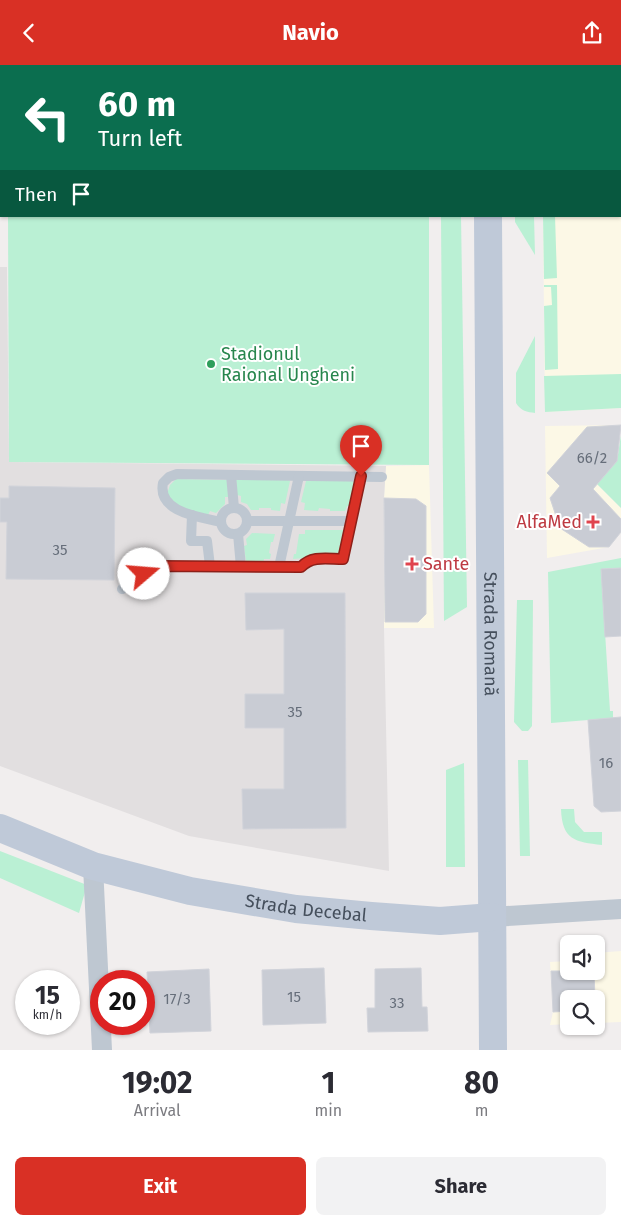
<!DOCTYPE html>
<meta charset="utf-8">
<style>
body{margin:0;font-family:"Fira Sans",sans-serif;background:#f2f2f3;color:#2b2b33;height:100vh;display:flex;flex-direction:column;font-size:19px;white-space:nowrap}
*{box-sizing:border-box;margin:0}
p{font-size:16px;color:#7c7c81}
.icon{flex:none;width:28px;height:28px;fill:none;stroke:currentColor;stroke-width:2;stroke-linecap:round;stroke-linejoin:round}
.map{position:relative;height:985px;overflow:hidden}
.panel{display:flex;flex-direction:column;background:#fff;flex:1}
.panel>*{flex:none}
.top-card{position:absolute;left:0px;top:0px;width:621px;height:152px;box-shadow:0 1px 4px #0004;background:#0b6e4f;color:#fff;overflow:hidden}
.tools{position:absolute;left:560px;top:870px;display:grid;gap:10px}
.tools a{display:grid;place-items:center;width:45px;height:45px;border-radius:8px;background:#fff;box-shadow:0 1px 4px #0004;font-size:25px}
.speed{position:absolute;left:15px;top:905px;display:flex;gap:10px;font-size:25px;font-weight:700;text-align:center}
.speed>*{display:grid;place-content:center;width:65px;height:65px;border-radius:50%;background:#fff;box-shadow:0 1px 4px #0004;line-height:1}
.speed small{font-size:12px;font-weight:400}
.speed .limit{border:8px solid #d22;background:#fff;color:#111}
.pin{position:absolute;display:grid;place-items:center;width:42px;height:42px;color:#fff;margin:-51px -21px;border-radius:50% 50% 50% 0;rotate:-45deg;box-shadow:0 0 5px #0007}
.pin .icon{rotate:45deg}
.me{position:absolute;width:55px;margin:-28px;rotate:72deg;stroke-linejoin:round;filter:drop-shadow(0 0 4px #0008)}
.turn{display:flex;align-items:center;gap:18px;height:105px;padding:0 15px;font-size:22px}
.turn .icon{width:65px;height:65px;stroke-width:2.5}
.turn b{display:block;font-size:35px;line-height:42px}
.then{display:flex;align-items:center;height:48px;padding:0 15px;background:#0003;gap:10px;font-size:19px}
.eta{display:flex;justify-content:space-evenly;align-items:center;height:85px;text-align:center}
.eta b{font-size:30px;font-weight:700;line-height:35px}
.action{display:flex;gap:10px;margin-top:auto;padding:10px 15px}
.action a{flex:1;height:58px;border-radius:8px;background:#d93025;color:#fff;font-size:20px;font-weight:700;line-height:58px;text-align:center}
.action a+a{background:#f2f2f3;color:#2b2b33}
header{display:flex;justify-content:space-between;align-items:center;height:65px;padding:0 15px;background:#d93025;color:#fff;font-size:22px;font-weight:700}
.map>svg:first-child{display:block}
.commercial{fill:#fcf8e6}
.education{fill:#e2dfe0}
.green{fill:#baf0d4}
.building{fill:#c9ccd4;stroke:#d1d3da}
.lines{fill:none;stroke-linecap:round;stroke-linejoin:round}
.service{stroke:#bec7d1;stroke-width:10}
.minor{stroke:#bec7d1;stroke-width:20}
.secondary{stroke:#bfc9d8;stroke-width:28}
.route-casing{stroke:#8d1f18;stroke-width:12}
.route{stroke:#d93025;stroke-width:9}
.leisure-dot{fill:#2e9e5b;stroke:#fff;stroke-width:2}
.health-dot{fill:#e0444e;stroke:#fff;stroke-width:2}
.labels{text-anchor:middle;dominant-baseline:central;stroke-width:4;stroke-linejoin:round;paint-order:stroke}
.number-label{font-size:15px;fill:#666e7a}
.leisure-label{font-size:18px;fill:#27864d;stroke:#fff;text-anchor:start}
.health-label{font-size:18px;fill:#be3a42;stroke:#fff;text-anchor:end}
.street-label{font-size:18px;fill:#454f5c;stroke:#fff}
</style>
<header><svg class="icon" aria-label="back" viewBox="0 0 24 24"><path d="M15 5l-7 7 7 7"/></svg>Navio<svg class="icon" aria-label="share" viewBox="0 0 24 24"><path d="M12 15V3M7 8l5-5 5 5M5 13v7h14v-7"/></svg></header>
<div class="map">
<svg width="621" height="985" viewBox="0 0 621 985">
<rect width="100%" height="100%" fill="#f1eeee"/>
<g class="commercial">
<path d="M541,0H621V343L545,347L543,151H620V1Z"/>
<path d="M621,360L617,396L597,419L621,443V467L609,482L547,493L545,361Z"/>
<path d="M429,400L434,563H384V433L386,401Z"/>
<path d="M621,886V957L596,958V934H569V959L550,960L553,947L550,897L569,896V906H596V888Z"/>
</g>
<path class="education" d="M0,202H7L9,397L386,401L384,433V563L389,806L189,771L0,701Z"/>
<g class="green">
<rect x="9" y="0" width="390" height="1"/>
<path d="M8,151H429V400L9,397Z"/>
<path d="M441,151H461L467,542L444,556Z"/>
<path d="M515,151H534L535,190L515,157Z"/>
<path d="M543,151H555L557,213L544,214Z"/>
<path d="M544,220H557L558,304L545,305L544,241L552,240L551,222H544Z"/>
<path d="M535,271V348C527,347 521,346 516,338V308Z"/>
<path d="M621,309V343L545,347L544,311Z"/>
<path d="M621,370V443L597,419L617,396Z"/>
<path d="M176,414L228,415L229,432H225V439L216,448L210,446L208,450C189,445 180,446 167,429L170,420Z"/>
<path d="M238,414L288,415L290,416L285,439L281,438L280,446L271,445V443H259V445H251L247,439L241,437V431L237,430L236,415Z"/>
<path d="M354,415L356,417L351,441H347L345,446H330V444L319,443L318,446L304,445L305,438L301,437L306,416Z"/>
<path d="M305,465H344L346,467L341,488L338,490H309L304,493L293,494L294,489H296L299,469H305Z"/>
<path d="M252,468L275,469L273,477H271L269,488L271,489L270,494H264L263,498H248L246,496L244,481L247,480L246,474Z"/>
<path d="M621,493V503L601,504L610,646H613V653L551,658L548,507Z"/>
<path d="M517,535H533L532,661L528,666H522L514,657Z"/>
<path d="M518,695H528L530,791H520Z"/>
<path d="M464,698L465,802H446V705Z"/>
<path d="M561,744H574L575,757L584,767H602V780C575,777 562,775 561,744Z"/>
<path d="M0,786L87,820L79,848L0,813Z"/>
</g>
<g class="building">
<path d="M621,360L617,396L593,424L621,454V467L609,482H589L560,463L550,433L560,421L547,408L587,362Z"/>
<path d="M9,421L115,423L114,515L6,514L7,457H0V433H9Z"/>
<path d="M384,433L416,434L426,441V549L418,557H385Z"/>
<path d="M621,503V571L605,572L601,504Z"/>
<path d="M245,528H345L346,763L243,764L242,724H284V663H245V629H284V564L246,565Z"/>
<path d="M621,652V746L601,747L594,741L588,655Z"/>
<path d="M324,903L326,958L263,960L262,905Z"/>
<path d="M421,903L422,942H427L428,966L368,967L367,943H375V904Z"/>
<path d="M209,904L211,966L150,968L147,907Z"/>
<path d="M551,906H594L595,934H569V946L553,947Z"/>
</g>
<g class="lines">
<g class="service">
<path d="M231,410L234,443"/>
<circle cx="234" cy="456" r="13"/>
<path d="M192,450L191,476H207L210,501"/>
<path d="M247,456H351"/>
<path d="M221,457C201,452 157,448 163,418L169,412L177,409L382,412"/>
<path d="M238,469L241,502"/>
<path d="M279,502L299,411"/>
<path d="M122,524L156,501L301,502C312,490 328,494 343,494L361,411"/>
</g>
<g class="minor">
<path d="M93,801L102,985"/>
<path d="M492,852L621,844"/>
</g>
<g class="secondary">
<path d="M487,0V1"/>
<path id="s1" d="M488,151L493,985"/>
<path id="s2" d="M0,763L93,801L190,826L296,844L371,851L440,856L492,852"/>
</g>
</g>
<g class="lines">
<g class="route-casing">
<path id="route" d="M144,509L156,501L301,502C312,490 328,494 343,494L361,411"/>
</g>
<use href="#route" class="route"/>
</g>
<circle class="leisure-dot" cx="211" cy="299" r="5"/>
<g class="health-dot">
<path d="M590.5 449.5h5v5h5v5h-5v5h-5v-5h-5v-5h5z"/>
<path d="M409.5 491.5h5v5h5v5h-5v5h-5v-5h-5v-5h5z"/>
</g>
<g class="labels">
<g class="number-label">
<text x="592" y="393">66/2</text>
<text x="60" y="485">35</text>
<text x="295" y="647">35</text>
<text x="606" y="698">16</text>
<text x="294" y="932">15</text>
<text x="177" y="934">17/3</text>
<text x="397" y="938">33</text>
</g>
<g class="leisure-label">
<text x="221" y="289">Stadionul<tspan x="221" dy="21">Raional Ungheni</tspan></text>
</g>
<g class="health-label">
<text x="582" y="457">AlfaMed</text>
<text x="423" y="499" text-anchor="start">Sante</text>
</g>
<g class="street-label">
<text stroke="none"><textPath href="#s1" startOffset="418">Strada Romană</textPath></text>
<text stroke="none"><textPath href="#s2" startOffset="318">Strada Decebal</textPath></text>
</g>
</g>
</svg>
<div class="tools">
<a><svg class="icon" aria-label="sound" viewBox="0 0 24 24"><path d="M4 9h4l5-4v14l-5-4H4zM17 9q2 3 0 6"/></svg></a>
<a><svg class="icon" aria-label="search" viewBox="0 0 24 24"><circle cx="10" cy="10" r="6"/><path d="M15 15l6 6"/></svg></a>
</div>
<div class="speed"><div>15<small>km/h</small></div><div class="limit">20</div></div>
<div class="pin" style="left:361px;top:411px;background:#d93025"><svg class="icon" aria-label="arrive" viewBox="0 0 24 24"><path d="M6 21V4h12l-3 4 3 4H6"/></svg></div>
<svg class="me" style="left:144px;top:509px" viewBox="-20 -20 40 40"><circle r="19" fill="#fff"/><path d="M0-13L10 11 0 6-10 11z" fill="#d93025"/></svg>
<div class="top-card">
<div class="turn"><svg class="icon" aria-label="left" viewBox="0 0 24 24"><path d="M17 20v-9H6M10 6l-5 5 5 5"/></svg><div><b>60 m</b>Turn left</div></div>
<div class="then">Then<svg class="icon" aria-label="arrive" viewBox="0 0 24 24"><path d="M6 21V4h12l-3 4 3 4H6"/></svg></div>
</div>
</div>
<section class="panel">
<div class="eta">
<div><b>19:02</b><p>Arrival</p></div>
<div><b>1</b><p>min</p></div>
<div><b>80</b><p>m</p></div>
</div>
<div class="action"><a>Exit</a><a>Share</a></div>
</section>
